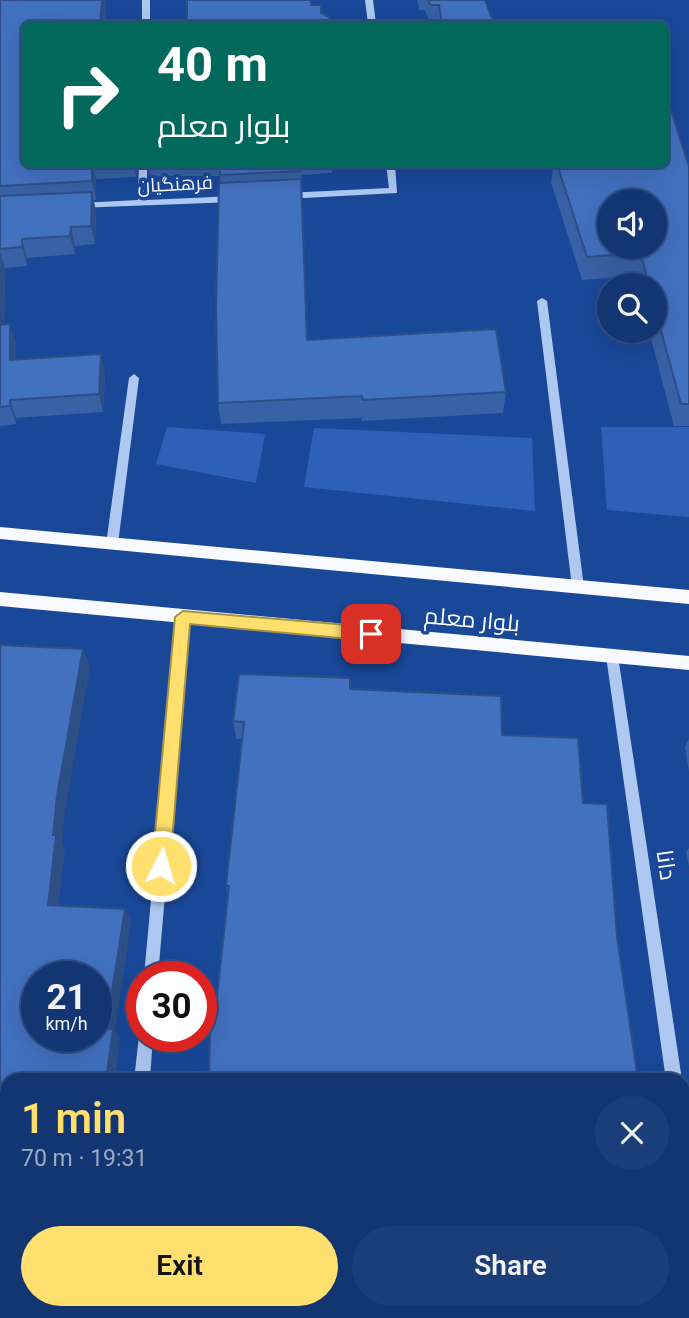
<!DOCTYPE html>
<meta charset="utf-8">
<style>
body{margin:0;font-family:Roboto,Cairo,sans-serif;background:#1c3e78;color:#f1f3f6;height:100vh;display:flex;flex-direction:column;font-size:26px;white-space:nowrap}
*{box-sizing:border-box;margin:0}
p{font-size:23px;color:#9dabc4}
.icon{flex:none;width:38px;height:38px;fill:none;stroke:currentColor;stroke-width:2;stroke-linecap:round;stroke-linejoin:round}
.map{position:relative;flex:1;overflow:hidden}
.side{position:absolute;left:0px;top:1073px;width:690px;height:247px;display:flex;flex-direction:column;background:#133673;border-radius:21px 21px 0 0;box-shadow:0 7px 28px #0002,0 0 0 2px #325085}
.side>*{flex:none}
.hud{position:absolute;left:21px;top:21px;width:648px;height:147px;border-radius:10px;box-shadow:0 7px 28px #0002,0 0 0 2px #325085;background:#00695c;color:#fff;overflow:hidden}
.buttons{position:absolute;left:597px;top:189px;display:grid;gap:14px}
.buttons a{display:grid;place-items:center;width:70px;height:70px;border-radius:50%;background:#133673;box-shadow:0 7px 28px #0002,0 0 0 2px #325085;font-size:35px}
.speed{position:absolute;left:21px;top:961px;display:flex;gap:14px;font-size:35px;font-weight:700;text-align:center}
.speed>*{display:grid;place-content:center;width:91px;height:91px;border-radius:50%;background:#133673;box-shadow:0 7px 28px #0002,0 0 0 2px #325085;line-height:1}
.speed small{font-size:18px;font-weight:400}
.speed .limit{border:10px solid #d22;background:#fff;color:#111}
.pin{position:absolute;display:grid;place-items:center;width:60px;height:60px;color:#fff;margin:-30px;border-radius:14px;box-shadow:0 4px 10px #0006}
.me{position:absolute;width:77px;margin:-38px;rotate:5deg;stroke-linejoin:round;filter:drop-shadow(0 0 5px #0008)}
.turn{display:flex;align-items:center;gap:24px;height:147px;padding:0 21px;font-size:32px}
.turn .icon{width:91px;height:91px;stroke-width:2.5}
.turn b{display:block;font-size:49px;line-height:60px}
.round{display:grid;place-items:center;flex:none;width:74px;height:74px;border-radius:37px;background:#1c3e78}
.summary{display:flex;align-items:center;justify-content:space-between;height:119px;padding:0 21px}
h1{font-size:42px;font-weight:600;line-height:52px;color:#ffdf6e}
.button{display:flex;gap:14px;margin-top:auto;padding:14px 21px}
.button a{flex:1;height:80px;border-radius:42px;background:#ffdf6e;color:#111;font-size:28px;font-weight:600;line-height:80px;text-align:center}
.button a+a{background:#1c3e78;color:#f1f3f6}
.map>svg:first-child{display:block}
.green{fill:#2d61b7}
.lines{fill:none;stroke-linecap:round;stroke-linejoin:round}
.minor{fill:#aec8f1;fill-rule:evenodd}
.major{fill:#f8faff;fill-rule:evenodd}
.wall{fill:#3961a5}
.shaded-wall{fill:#2e4f86}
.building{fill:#4271c0;stroke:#2e4f86;stroke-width:2;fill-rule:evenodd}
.route{fill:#ffdf6e;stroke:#a69148;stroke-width:2}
.labels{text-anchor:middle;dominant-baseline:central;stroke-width:7;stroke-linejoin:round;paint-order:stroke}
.far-street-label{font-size:19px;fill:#fff;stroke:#194899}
.street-label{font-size:23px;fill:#fff;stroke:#194899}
</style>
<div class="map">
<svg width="689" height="1318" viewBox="0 0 689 1318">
<rect width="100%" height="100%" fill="#194899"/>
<g class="green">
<path d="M167,427L265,434L256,483L156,464Z"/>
<path d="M601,427H689V517L607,510Z"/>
<path d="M314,428L532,438L535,511L304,487Z"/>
</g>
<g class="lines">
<g class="minor">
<rect x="142" y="0" width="8" height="24"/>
<path d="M365,0H373L376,24H368Z"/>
<path d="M139,164H147V200L235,196L240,199L235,202L76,208L74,206L79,203L138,200Z"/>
<path d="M386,164H395L397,193L285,199L280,196L285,193L389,188Z"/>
<path d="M542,298L547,301L584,587L582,590H574L572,587L537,301Z"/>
<path d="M134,374L139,378L118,544L112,549L106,544L129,378Z"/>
<path d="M183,612L187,613L189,617L158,976H144L177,617L179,613Z"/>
<path d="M612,651L616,652L618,656L682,1080H666L606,656L608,652Z"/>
<path d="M142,1030V1036H153L150,1080H134L139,1036Z"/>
<path d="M682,1128L687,1131L689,1134V1188L682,1183Z"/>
<rect x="113" y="1312" width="16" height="6"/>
</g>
<g class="major">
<path d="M0,527L689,590V604L0,539Z"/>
<path d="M0,592L689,656V670L0,606Z"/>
</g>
</g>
<g class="wall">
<path d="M0,0H106L105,24L24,164H138L136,177L96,179V200H93L96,211L95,244L75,246V254L27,258V266L5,268L4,325L16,343V360L101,354L105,372L103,412L16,418V424L0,426Z"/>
<path d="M417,0H485L494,24H439L438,20L429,21L425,10H419Z"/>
<path d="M148,164H332V173L301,175L307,340L506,392L503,413L362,421V418L221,424L218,403L220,176H150Z"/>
<path d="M554,164H665L689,167V426H674L649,331H654V285H637L636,281L632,276L582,280L551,182Z"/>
<path d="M350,678L214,1024L228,895L226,886L242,739H236L233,721Z"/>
<path d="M689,739V772L685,747Z"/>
<path d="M689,848V866L686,851Z"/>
<path d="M435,1312H565L566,1318H436Z"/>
</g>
<g class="shaded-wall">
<path d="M102,0H106L105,24H100Z"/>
<path d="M92,164H93L96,179V200L92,181Z"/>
<path d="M134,164H138L136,177Z"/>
<path d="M92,192L96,211L95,244L91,226Z"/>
<path d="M71,227L75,246V254L70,236Z"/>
<path d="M22,239L27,258V266L22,247Z"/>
<path d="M0,252L5,268L4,344L0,333Z"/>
<path d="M10,324L16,343V378L10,360Z"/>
<path d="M101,354L105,372L103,412L99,394Z"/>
<path d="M10,400L16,418V424L10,406Z"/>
<path d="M83,649L90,667L65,811L62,844L65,850L57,919L48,905L53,835L57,796Z"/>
<path d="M125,909L131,922L115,1032L120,1039L115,1080H106V1029Z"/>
<path d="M88,1312H98L97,1318H87Z"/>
</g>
<g class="building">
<path d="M0,0H102L100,24H24V164H92V181L0,186Z"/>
<path d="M187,0H311V5H321V13L329,17V24H187Z"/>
<path d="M428,0H485L494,24H442L439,5H430Z"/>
<path d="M665,91L689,167V404H681L654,305V285H649L642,258L638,253L587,257L557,164H665ZM609,201H654V247H609Z"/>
<path d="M220,164H300V171L220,175Z"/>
<path d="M301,179L307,340L496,329L506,392L363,400L362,396L218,403L216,307L219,183Z"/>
<path d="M92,192L91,226L71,227L70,236L22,239V247L0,249V196Z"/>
<path d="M10,324V360L101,354L99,394L10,400V406L0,407V325Z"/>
<path d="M0,645L83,649L57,796L53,835H56L48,905L125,909L106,1029H113L106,1080H7V1312H88L87,1318H0ZM37,976H96V1036H37Z"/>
<path d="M239,674L350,678V689L501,696L502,735L578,738L583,803L607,804L617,937L638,1080H209L210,1024H214L229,886H226L244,722L233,721Z"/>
<rect x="173" y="1312" width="176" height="6"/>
<path d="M439,1312H565L566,1318H439Z"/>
</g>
<path class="route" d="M183,611L371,627L379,634L371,641L190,624L170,866L167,872L161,874L155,872L152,866L175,617Z"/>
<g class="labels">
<g class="far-street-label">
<text transform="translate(175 184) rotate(-3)">فرهنگیان</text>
</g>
<g class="street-label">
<text transform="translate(472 620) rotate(5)">بلوار معلم</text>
<text transform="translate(666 865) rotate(82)">دانا</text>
</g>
</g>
</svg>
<div class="buttons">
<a><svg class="icon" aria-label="sound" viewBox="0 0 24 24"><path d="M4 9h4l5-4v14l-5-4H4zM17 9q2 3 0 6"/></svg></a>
<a><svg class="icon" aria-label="search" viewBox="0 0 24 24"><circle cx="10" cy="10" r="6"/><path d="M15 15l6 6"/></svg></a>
</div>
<div class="speed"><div>21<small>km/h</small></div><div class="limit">30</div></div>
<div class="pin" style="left:371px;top:634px;background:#d93025"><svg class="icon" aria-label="arrive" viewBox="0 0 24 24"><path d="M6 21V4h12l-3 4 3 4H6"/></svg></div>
<svg class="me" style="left:161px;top:866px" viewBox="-20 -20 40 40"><circle r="17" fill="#ffdf6e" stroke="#fff" stroke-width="3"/><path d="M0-11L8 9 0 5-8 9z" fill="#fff"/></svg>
<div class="hud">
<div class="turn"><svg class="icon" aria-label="right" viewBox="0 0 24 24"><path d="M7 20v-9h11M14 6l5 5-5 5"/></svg><div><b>40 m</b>بلوار معلم</div></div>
</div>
<section class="side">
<div class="summary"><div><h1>1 min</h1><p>70 m · 19:31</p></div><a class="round"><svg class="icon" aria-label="close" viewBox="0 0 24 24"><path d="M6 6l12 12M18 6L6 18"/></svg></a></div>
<div class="button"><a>Exit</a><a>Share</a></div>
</section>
</div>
